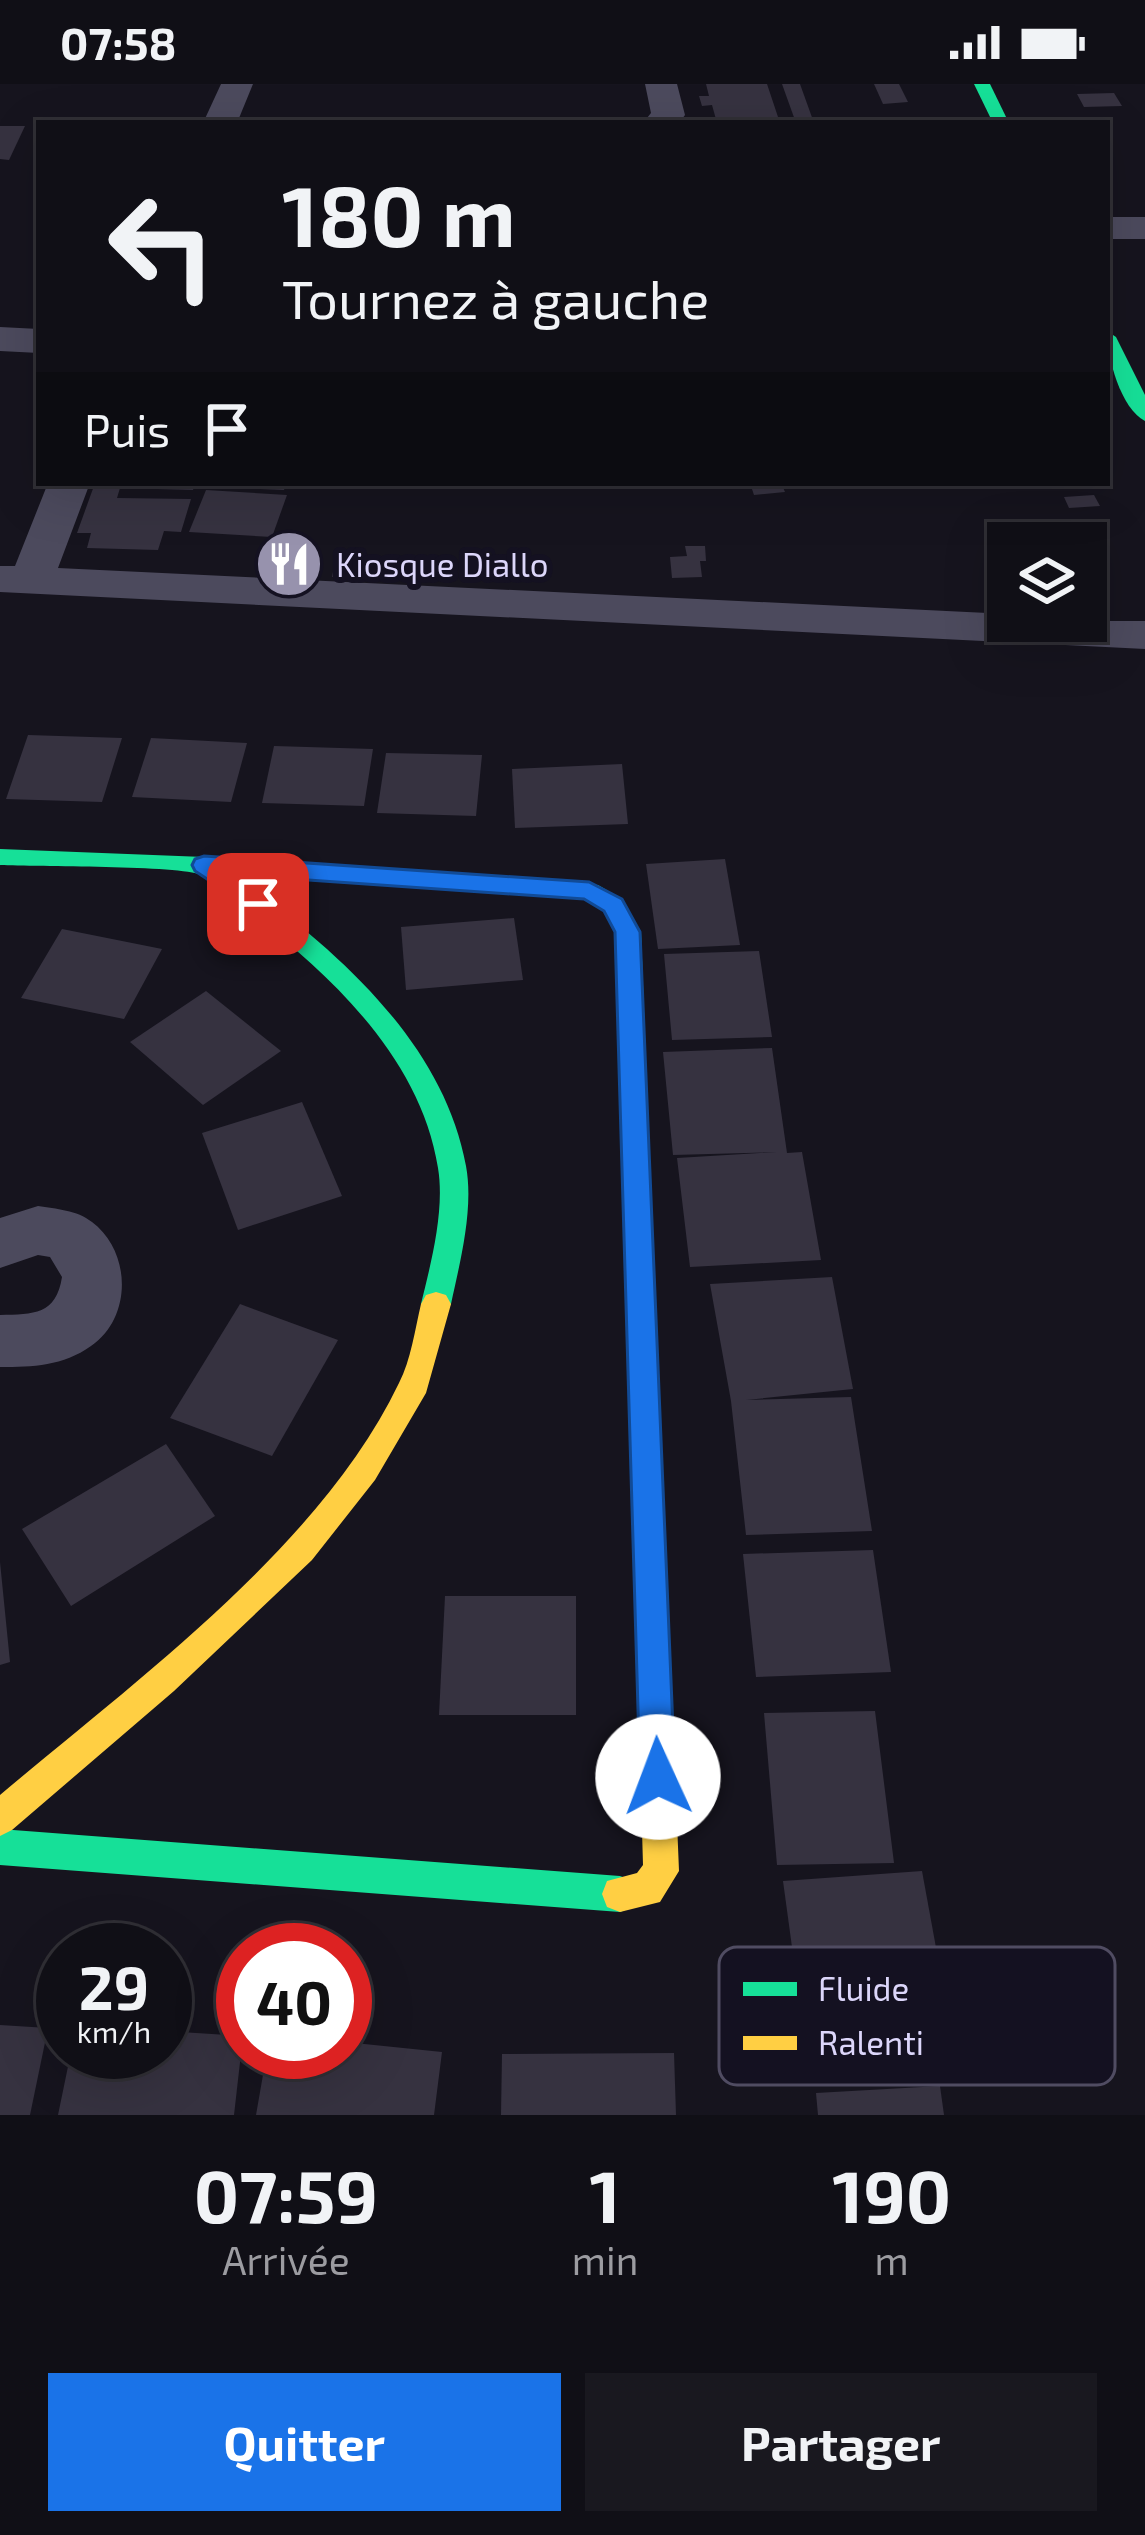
<!DOCTYPE html>
<html lang="fr">
<meta charset="utf-8">
<style>
body{margin:0;font-family:"Exo 2",sans-serif;background:#19181f;color:#f1f3f6;height:100vh;display:flex;flex-direction:column;font-size:45px;white-space:nowrap}
*{box-sizing:border-box;margin:0}
p{font-size:39px;color:#9c9ca1}
.icon{flex:none;width:66px;height:66px;fill:none;stroke:currentColor;stroke-width:2;stroke-linecap:round;stroke-linejoin:round}
.map{position:relative;height:2031px;overflow:hidden}
.sheet{display:flex;flex-direction:column;background:#100f16;flex:1}
.sheet>*{flex:none}
.guide{position:absolute;left:36px;top:36px;width:1074px;height:366px;border-radius:0px;box-shadow:0 12px 48px #0002,0 0 0 3px #302f35;background:#100f16;color:#f1f3f6;overflow:hidden}
.buttons{position:absolute;left:987px;top:438px;display:grid;gap:24px}
.buttons a{display:grid;place-items:center;width:120px;height:120px;border-radius:0px;background:#100f16;box-shadow:0 12px 48px #0002,0 0 0 3px #302f35;font-size:60px}
.speed{position:absolute;left:36px;top:1839px;display:flex;gap:24px;font-size:60px;font-weight:700;text-align:center}
.speed>*{display:grid;place-content:center;width:156px;height:156px;border-radius:50%;background:#100f16;box-shadow:0 12px 48px #0002,0 0 0 3px #302f35;line-height:1}
.speed small{font-size:30px;font-weight:400}
.speed .limit{border:18px solid #d22;background:#fff;color:#111}
.pin{position:absolute;display:grid;place-items:center;width:102px;height:102px;color:#fff;margin:-51px;border-radius:24px;box-shadow:0 6px 18px #0006}
.me{position:absolute;width:132px;margin:-66px;rotate:358deg;stroke-linejoin:round;filter:drop-shadow(0 0 9px #0008)}
.turn{display:flex;align-items:center;gap:42px;height:252px;padding:0 48px;font-size:54px}
.turn .icon{width:156px;height:156px;stroke-width:2.5}
.turn b{display:block;font-size:84px;line-height:102px}
.then{display:flex;align-items:center;height:114px;padding:0 48px;background:#0003;gap:24px;font-size:45px}
.eta{display:flex;justify-content:space-evenly;align-items:center;height:204px;text-align:center}
.eta b{font-size:72px;font-weight:700;line-height:84px}
.action{display:flex;gap:24px;margin-top:auto;padding:24px 48px}
.action a{flex:1;height:138px;border-radius:0px;background:#1a73e8;color:#fff;font-size:48px;font-weight:700;line-height:138px;text-align:center}
.action a+a{background:#19181f;color:#f1f3f6}
.status{display:flex;justify-content:space-between;align-items:center;height:84px;padding:0 60px;background:#100f16;direction:ltr}
.status svg{height:33px;fill:currentColor}
.map>svg:first-child{display:block}
.building{fill:#363240}
.lines{fill:none;stroke-linecap:round;stroke-linejoin:round}
.street{fill:#4c4a5d;fill-rule:evenodd}
.fast{fill:#16e098;fill-rule:evenodd}
.slow{fill:#ffcf43;fill-rule:evenodd}
.route{fill:#1a73e8;stroke:#114b97;stroke-width:3}
.labels{text-anchor:middle;dominant-baseline:central;stroke-width:12;stroke-linejoin:round;paint-order:stroke}
.far-poi-label{font-size:33px;fill:#dcd6fa;stroke:#141121;text-anchor:start}
.key{fill:#141121;stroke:#504c62;stroke-width:3}
.key-label{font-size:33px;fill:#dcd6fa}
</style>
<div class="status"><b>07:58</b><svg viewBox="0 0 49 12"><path d="M0 12V9h3v3zM5 12V6h3v6zM10 12V3h3v9zM15 12V0h3v12zM26 1h20v11H26zM47 4h2v5h-2z"/></svg></div>
<div class="map">
<svg width="1145" height="2031" viewBox="0 0 1145 2031">
<rect width="100%" height="100%" fill="#16141e"/>
<g class="building">
<path d="M706,0H767L780,39H717L712,21L702,22L699,12H709Z"/>
<path d="M782,0H800L814,39H796Z"/>
<path d="M874,0H899L908,18L883,20Z"/>
<path d="M1114,9L1122,22L1084,23L1077,10Z"/>
<path d="M0,42H25L9,76L0,75Z"/>
<path d="M95,399H195L193,406L120,404L117,414L191,415L181,448L164,447L158,466L87,464L91,449H77Z"/>
<path d="M214,399H286L284,406L214,403Z"/>
<path d="M750,399H781L785,408L754,411Z"/>
<path d="M206,406L287,411L272,453L189,448Z"/>
<path d="M1094,411L1100,422L1069,424L1064,413Z"/>
<path d="M685,462H705L706,477H700L702,493L672,494L670,473L687,472Z"/>
<path d="M335,477L377,478L374,494L332,493Z"/>
<path d="M28,651L122,654L102,718L6,715Z"/>
<path d="M151,654L247,659L231,718L132,713Z"/>
<path d="M274,662L373,665L364,722L262,719Z"/>
<path d="M386,669L482,671L476,732L377,729Z"/>
<path d="M622,680L628,740L515,744L512,685Z"/>
<path d="M725,775L740,861L658,865L646,780Z"/>
<path d="M514,834L523,896L406,906L401,843Z"/>
<path d="M62,845L162,865L124,935L21,914Z"/>
<path d="M759,867L772,953L672,956L664,870Z"/>
<path d="M206,907L281,967L203,1021L130,958Z"/>
<path d="M772,964L787,1069L802,1068L821,1176L690,1183L677,1074L777,1068L673,1071L663,968Z"/>
<path d="M302,1018L342,1112L238,1146L202,1049Z"/>
<path d="M832,1193L853,1305L746,1316L851,1313L872,1447L746,1451L731,1317L710,1200Z"/>
<path d="M240,1220L338,1256L272,1372L170,1334Z"/>
<path d="M166,1360L215,1432L71,1522L22,1445Z"/>
<path d="M873,1466L891,1588L756,1593L743,1470Z"/>
<path d="M0,1478L10,1578L0,1581Z"/>
<path d="M445,1512H576V1631H439Z"/>
<path d="M875,1627L894,1779L777,1781L764,1629Z"/>
<path d="M922,1787L958,1984L810,1995L783,1797Z"/>
<path d="M0,1941L48,1944L30,2031H0Z"/>
<path d="M165,1947L243,1952L234,2031H58L71,1968H165Z"/>
<path d="M345,1958L442,1968L434,2031H256L267,1968H345Z"/>
<path d="M674,1969L676,2031H501L502,1970Z"/>
<path d="M940,2002L944,2031H818L816,2009Z"/>
</g>
<g class="lines">
<g class="street">
<path d="M221,0H253L237,39H203Z"/>
<path d="M645,0H677L685,31L679,39H643L651,29Z"/>
<rect x="1107" y="133" width="38" height="22"/>
<path d="M0,243L39,245V269L0,267Z"/>
<path d="M48,399H90L58,484L1008,530V537H1145V565L0,508V482H15Z"/>
<path d="M38,1122C56,1125 77,1126 92,1138C131,1167 133,1233 91,1262C63,1282 33,1283 0,1283V1231C34,1230 56,1231 62,1193L50,1173L38,1171L0,1184V1134Z"/>
</g>
<g class="fast">
<path d="M974,0H990L1009,39H993Z"/>
<path d="M1107,247L1116,253L1145,311V337C1121,325 1107,274 1107,247Z"/>
<path d="M0,765L204,773L598,801L622,815L641,848L647,1006L644,1013H624L621,1006L615,848L604,827L584,815L235,792C333,863 443,956 466,1082C474,1125 460,1178 451,1220L446,1229L436,1232L426,1229L421,1220C431,1179 445,1126 438,1084C421,976 334,894 252,830C237,818 219,800 201,791C181,781 34,783 0,781Z"/>
<path d="M0,1745L620,1792L633,1797L638,1810L633,1823L620,1828L0,1781Z"/>
</g>
<g class="slow">
<path d="M634,996L644,999L647,1006L679,1787L660,1818L620,1828L607,1823L602,1810L607,1797L637,1789L643,1781L621,1006L624,999Z"/>
<path d="M436,1208L446,1211L451,1220L426,1309L375,1396L312,1476L174,1607L12,1746L0,1752V1711C136,1596 321,1462 399,1299C411,1276 415,1245 421,1220L426,1211Z"/>
</g>
</g>
<path class="route" d="M204,772L589,798L622,815L640,848L675,1693L670,1705L658,1710L645,1705L640,1693L615,848L604,827L584,815L236,791L270,820L258,829L195,787L192,781L195,775Z"/>
<defs>
<g id="restaurant-disc" transform="scale(3.45)"><circle r="9.5" fill="#9792ad" stroke="#141121"/><path d="M-5-6h1v4h1v-4h1v4h1v-4h1v5L-1.5 .5V6h-2V.5L-5-1ZM5-6V6H3V1.5H1.5Q1.5-4 5-6Z" fill="#fff"/></g>
</defs>
<g fill-rule="evenodd">
<use href="#restaurant-disc" x="289" y="480"/>
</g>
<g class="labels">
<g class="far-poi-label">
<text x="336" y="480">Kiosque Diallo</text>
</g>
</g>
<rect x="719" y="1863" width="396" height="138" rx="18" class="key"/>
<rect x="743" y="1898" width="54" height="14" fill="#16e098"/>
<rect x="743" y="1952" width="54" height="14" fill="#ffcf43"/>
<g class="key-label">
<text x="818" y="1917">Fluide</text>
<text x="818" y="1971">Ralenti</text>
</g>
</svg>
<div class="buttons">
<a><svg class="icon" aria-label="layers" viewBox="0 0 24 24"><path d="M12 4l9 5-9 5-9-5zM3 14l9 5 9-5"/></svg></a>
</div>
<div class="speed"><div>29<small>km/h</small></div><div class="limit">40</div></div>
<div class="pin" style="left:258px;top:820px;background:#d93025"><svg class="icon" aria-label="arrive" viewBox="0 0 24 24"><path d="M6 21V4h12l-3 4 3 4H6"/></svg></div>
<svg class="me" style="left:658px;top:1693px" viewBox="-20 -20 40 40"><circle r="19" fill="#fff"/><path d="M0-13L10 11 0 6-10 11z" fill="#1a73e8"/></svg>
<div class="guide">
<div class="turn"><svg class="icon" aria-label="left" viewBox="0 0 24 24"><path d="M17 20v-9H6M10 6l-5 5 5 5"/></svg><div><b>180 m</b>Tournez à gauche</div></div>
<div class="then">Puis<svg class="icon" aria-label="arrive" viewBox="0 0 24 24"><path d="M6 21V4h12l-3 4 3 4H6"/></svg></div>
</div>
</div>
<section class="sheet">
<div class="eta">
<div><b>07:59</b><p>Arrivée</p></div>
<div><b>1</b><p>min</p></div>
<div><b>190</b><p>m</p></div>
</div>
<div class="action"><a>Quitter</a><a>Partager</a></div>
</section>
